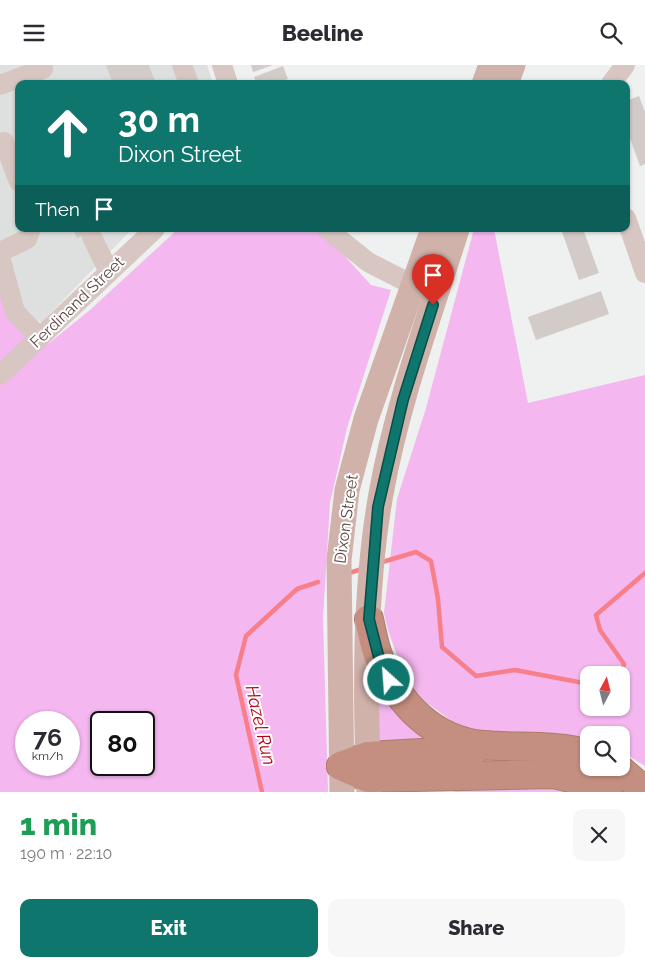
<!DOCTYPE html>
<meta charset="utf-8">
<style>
body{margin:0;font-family:Raleway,sans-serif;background:#f7f7f7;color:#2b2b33;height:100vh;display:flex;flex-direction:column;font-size:19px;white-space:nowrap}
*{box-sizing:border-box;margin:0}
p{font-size:16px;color:#7c7c81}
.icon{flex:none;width:28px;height:28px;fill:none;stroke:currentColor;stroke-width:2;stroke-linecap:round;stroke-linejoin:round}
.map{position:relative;height:727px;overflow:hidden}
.drawer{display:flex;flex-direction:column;background:#fff;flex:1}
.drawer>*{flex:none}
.guide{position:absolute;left:15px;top:15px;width:615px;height:152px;border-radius:10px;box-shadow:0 1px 4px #0004;background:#0f766e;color:#fff;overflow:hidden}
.needle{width:32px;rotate:7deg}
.controls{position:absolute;left:580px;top:601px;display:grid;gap:10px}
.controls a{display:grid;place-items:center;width:50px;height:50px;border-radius:10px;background:#fff;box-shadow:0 1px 4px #0004;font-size:25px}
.speed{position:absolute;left:15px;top:646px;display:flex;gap:10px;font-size:25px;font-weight:700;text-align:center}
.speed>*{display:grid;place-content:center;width:65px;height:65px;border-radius:50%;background:#fff;box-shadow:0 1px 4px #0004;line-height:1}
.speed small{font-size:12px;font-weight:400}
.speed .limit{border:2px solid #111;border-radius:8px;background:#fff;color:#111}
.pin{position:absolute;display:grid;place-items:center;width:42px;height:42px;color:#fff;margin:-51px -21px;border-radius:50% 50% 50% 0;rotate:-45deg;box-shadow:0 0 5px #0007}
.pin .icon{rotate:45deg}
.me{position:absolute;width:55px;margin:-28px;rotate:334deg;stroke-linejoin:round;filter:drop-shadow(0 0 4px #0008)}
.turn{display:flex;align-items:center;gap:18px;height:105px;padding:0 20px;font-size:22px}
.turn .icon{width:65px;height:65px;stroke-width:2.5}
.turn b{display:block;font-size:35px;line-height:42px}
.then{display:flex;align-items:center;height:48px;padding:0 20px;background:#0003;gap:10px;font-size:19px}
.round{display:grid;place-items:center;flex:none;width:52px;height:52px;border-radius:10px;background:#f7f7f7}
.headline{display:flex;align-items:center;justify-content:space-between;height:85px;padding:0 20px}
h1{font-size:30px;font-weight:800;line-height:38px;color:#1e9e55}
.cta{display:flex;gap:10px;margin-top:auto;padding:10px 20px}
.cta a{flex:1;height:58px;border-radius:10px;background:#0f766e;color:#fff;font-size:20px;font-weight:800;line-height:58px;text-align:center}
.cta a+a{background:#f7f7f7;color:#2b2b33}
header{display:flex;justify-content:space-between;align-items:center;height:65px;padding:0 20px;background:#fff;font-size:22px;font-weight:800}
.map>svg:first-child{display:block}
.education{fill:#dde0de}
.green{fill:#f4b7ef;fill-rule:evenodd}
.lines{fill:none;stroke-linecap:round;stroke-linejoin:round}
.stream{stroke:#f77f8a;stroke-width:4.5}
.building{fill:#d2cbc8}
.highway-casing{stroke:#af7b6b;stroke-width:30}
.minor{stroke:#d8c6c3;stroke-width:20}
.major{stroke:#d1b2ab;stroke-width:25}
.highway{stroke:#c48f80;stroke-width:28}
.route-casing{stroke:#0a4d48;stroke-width:12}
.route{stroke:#0f766e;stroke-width:9}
.labels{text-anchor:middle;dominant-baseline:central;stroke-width:4;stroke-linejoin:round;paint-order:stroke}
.street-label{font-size:16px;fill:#5e4944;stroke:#fff}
.water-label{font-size:18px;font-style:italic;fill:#b60010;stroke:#fff}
</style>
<header><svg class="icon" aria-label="menu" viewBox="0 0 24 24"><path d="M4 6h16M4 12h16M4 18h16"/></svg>Beeline<svg class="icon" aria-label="search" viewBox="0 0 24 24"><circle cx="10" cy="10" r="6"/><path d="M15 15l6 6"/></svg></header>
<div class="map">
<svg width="645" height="727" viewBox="0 0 645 727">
<rect width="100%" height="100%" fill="#eef1f0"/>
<path class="education" d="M0,0H207L213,19H19V164H132L42,257L18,251L0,223Z"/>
<g class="green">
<path d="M178,164H320L371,220L391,225L347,363L330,438L323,553L328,727H0V223L4,233L43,283L90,245ZM26,658H69V700H26ZM101,658H144V700H101Z"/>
<path d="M474,164H494L528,338L645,310V701L621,686V670H589V673L562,670L524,671L472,665L456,659L427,638L414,624L399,596L388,565L384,548L397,434L426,343ZM589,610H621V642H589Z"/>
<path d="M378,608L448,678L379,683Z"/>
<path d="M543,717L589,727H452L479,720Z"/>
</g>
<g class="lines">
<g class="stream">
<path d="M379,498L416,487L431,496L438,534L442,582L476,611L515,605L589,619"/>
<path d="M346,509L362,504"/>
<path d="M620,610L624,599L600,565L596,550L645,508"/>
<path d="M262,727L236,610L246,571L297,524L318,517"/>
</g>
</g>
<g class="building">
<path d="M106,0H149L156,19H113Z"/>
<path d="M251,0H273L253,7Z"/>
<path d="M283,1L288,14L274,19H257L254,12Z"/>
<path d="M639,31L645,47V99L640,101L626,62V36Z"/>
<path d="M73,164H101L77,173Z"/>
<path d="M561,164H583L599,208L579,215Z"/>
<path d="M601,226L609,249L536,275L528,252Z"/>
</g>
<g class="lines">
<g class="highway-casing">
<g id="highway">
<path d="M369,554C372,567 374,582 380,595C399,639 433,675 483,680C518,683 555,679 589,689"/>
<path d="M341,701L368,713L553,709L588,717L608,727"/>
<path d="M341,701L368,691L475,685"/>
<path d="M617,702L645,726"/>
</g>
</g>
<g class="minor">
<path d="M182,0L189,19"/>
<path d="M222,0L228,19"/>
<path d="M611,19L625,0"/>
<path d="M0,20L43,4"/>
<path d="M0,79L4,77L19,117"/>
<path d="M626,153L645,208"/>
<path d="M327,164L368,197L413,220"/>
<path d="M92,172L109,207"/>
<path d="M0,187L27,174L31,164"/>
<path d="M0,192L15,247L40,273"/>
<path d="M0,310L155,164"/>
</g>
<g class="major">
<path d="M484,19L491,0"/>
<path d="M506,19L513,0"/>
<path d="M342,727L339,495L347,425L366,354L433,164"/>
<path d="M369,727C365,632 364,523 381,429C397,338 430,251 457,164"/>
</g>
<use href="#highway" class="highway"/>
</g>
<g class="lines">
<g class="route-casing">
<path id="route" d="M389,615L379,593L369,554L378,442L403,335L433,240"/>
</g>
<use href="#route" class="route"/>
</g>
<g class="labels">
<g class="street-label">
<text transform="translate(77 237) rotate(-44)">Ferdinand Street</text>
<text transform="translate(346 454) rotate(-82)">Dixon Street</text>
</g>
<g class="water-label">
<text transform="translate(261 660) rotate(77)">Hazel Run</text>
</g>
</g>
</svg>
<div class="controls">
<a><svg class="needle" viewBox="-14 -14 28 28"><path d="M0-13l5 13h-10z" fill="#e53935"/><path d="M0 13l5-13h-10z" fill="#7c7c81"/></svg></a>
<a><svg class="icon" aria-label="search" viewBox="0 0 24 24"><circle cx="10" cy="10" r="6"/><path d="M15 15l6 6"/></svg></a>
</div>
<div class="speed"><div>76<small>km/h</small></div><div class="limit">80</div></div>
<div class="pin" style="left:433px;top:240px;background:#d93025"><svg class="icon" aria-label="arrive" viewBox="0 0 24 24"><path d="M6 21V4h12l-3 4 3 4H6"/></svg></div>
<svg class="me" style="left:389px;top:615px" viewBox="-20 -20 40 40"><circle r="17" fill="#0f766e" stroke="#fff" stroke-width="3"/><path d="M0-11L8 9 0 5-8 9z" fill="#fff"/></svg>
<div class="guide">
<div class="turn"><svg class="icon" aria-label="ahead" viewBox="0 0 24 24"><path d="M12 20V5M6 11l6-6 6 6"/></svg><div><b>30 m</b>Dixon Street</div></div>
<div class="then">Then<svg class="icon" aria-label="arrive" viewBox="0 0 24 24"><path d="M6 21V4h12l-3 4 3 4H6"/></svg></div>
</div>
</div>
<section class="drawer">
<div class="headline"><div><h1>1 min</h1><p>190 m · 22:10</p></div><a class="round"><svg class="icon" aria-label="close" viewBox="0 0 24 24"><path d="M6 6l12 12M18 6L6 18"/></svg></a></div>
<div class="cta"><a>Exit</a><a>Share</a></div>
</section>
